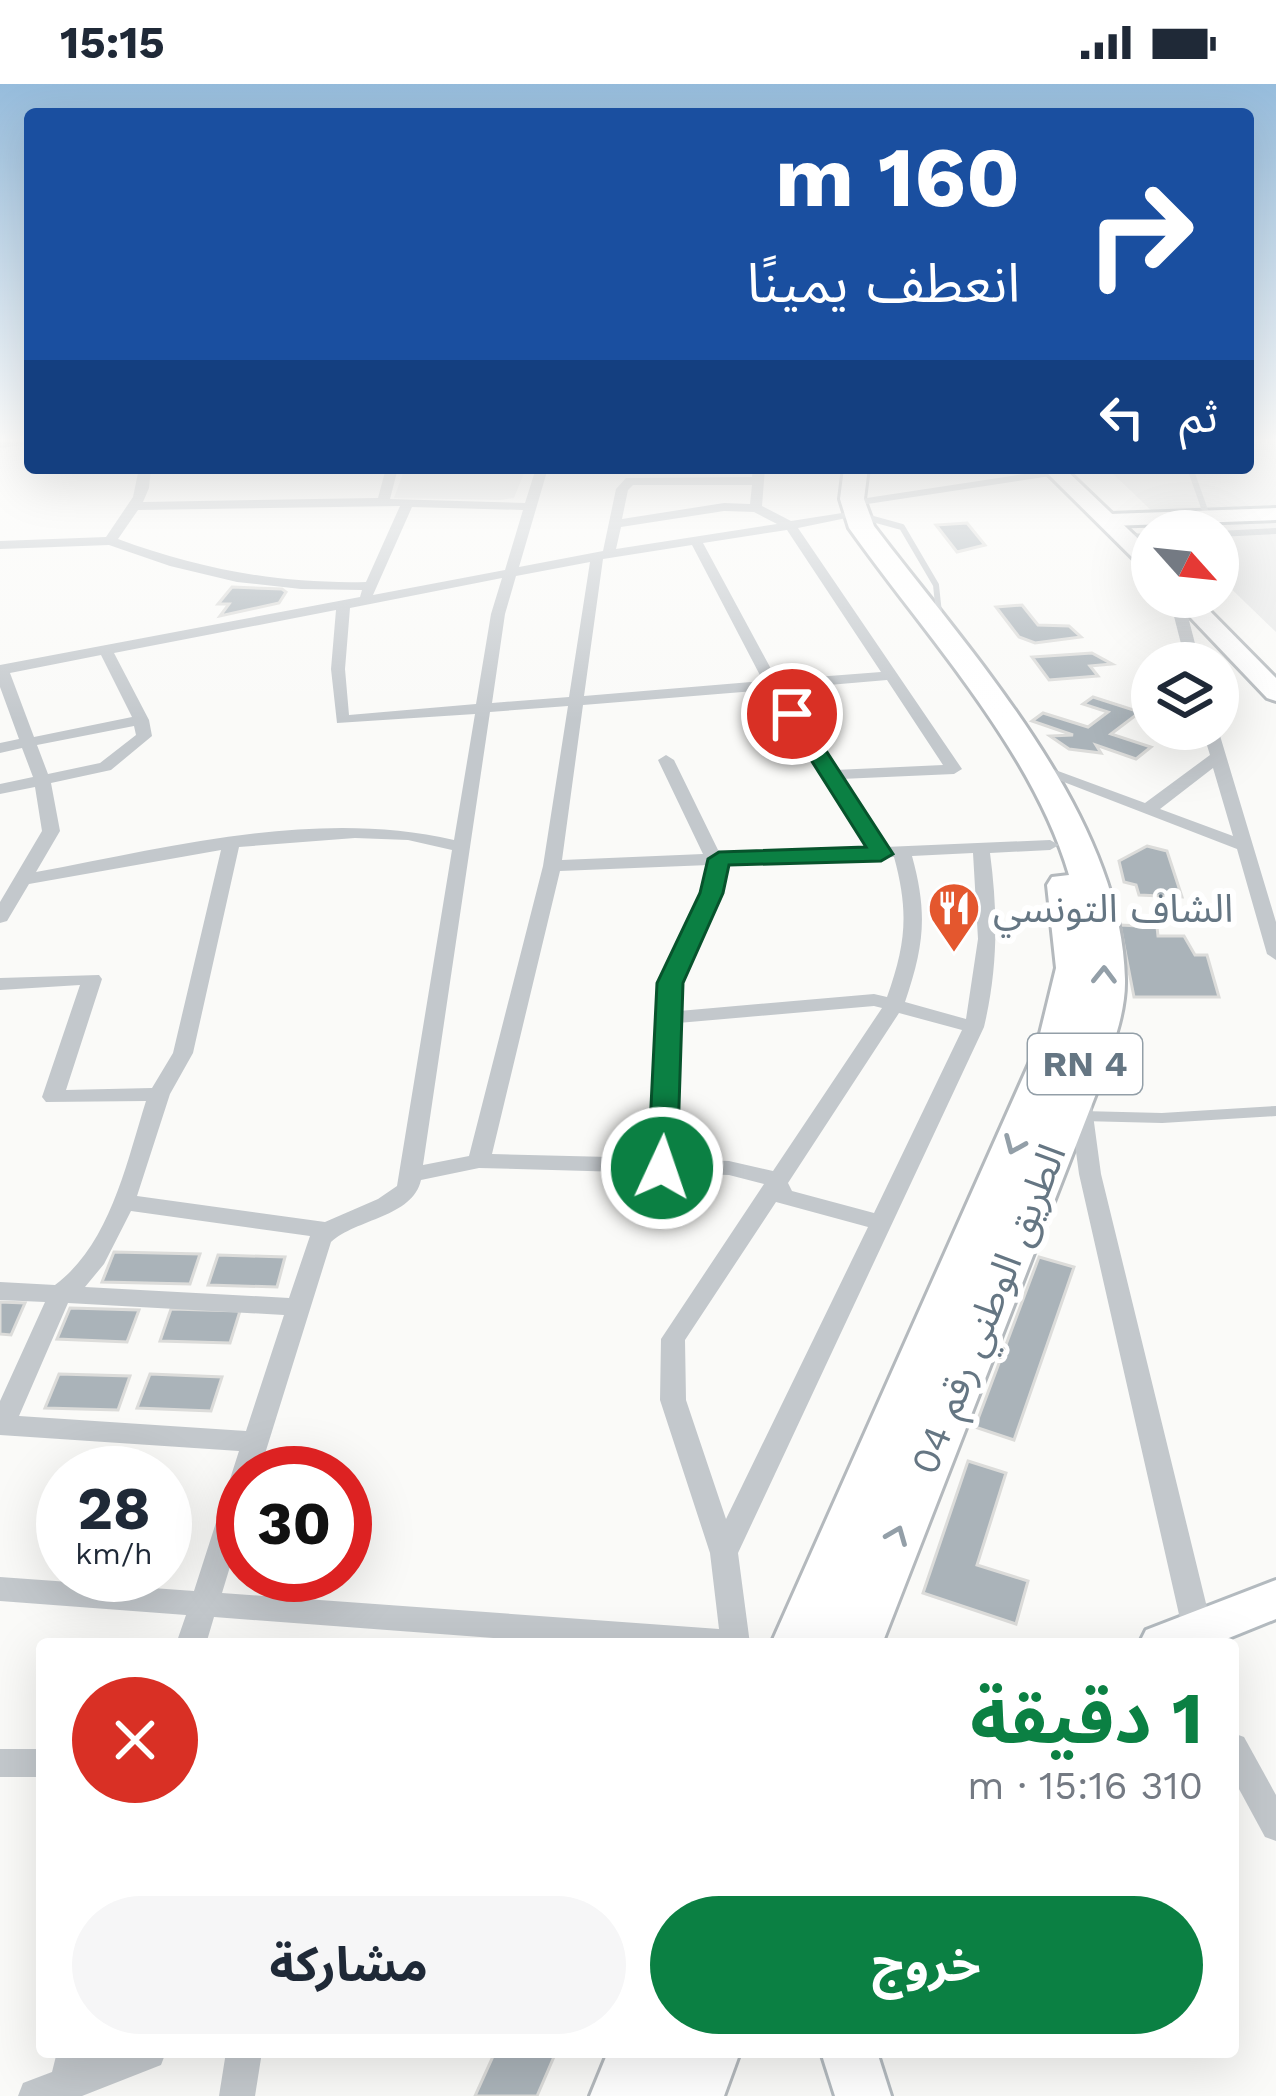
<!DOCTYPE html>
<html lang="ar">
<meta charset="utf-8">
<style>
body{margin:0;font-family:"Work Sans","Noto Sans Arabic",sans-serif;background:#f6f6f7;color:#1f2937;direction:rtl;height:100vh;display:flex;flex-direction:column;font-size:45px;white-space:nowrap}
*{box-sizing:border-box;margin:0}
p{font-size:39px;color:#747a83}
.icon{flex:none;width:66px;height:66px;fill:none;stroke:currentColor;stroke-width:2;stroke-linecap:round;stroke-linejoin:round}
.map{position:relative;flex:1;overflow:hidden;direction:ltr}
.panel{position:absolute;left:36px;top:1554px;width:1203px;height:420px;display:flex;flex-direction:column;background:#fff;border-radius:12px;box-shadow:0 12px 48px #0002;direction:rtl}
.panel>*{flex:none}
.hud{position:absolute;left:24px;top:24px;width:1230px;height:366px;border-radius:12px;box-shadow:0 12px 48px #0002;direction:rtl;background:#1a4fa0;color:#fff;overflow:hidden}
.needle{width:78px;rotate:117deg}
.buttons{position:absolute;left:1131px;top:426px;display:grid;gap:24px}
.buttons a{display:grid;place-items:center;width:108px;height:108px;border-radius:50%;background:#fff;box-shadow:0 12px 48px #0002;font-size:60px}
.speed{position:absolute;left:36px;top:1362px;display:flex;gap:24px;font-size:60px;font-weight:700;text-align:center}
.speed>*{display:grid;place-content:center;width:156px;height:156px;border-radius:50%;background:#fff;box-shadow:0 12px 48px #0002;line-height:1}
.speed small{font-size:30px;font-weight:400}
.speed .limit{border:18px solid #d22;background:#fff;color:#111}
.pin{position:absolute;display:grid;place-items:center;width:102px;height:102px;color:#fff;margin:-51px;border:6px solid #fff;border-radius:50%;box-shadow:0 3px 12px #0007}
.me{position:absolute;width:132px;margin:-66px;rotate:3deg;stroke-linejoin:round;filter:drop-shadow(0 0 9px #0008)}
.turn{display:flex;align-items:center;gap:42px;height:252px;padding:0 36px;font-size:54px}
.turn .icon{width:156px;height:156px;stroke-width:2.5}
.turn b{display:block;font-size:84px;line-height:102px}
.then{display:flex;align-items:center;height:114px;padding:0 36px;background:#0003;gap:24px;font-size:45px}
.round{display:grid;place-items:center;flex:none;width:126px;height:126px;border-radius:63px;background:#f6f6f7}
.headline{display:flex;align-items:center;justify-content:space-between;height:204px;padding:0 36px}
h1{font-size:72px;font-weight:700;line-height:90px;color:#0b8043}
.cta{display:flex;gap:24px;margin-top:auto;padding:24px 36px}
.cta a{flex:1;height:138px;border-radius:72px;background:#0b8043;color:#fff;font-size:48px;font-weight:700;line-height:138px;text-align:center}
.cta a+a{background:#f6f6f7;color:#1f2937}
.status{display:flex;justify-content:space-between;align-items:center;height:84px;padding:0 60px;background:#fff;direction:ltr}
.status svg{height:33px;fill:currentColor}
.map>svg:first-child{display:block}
.built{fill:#e8e9e9}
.building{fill:#aab3b9;stroke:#dcdcda;stroke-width:3}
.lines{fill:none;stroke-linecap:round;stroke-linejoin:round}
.secondary-casing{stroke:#b3babf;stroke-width:6}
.primary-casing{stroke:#b5babe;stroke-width:6}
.highway-casing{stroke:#b4b9bd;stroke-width:6}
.lane-far1{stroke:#c3c8cc;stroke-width:6}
.lane{stroke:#c3c8cc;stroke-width:10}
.street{fill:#c3c8cc;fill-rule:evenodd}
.secondary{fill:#fff;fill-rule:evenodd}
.primary{fill:#fff;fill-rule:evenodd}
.highway{fill:#fff;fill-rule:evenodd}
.oneway{stroke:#939fa8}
.route{fill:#0b8043;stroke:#07532c;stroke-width:3}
.labels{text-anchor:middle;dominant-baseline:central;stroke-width:12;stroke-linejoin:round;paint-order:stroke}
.shield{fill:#fff;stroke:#939fa8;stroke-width:3}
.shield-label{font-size:36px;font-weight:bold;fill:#657683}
.poi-label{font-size:39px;fill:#657683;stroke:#fff;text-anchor:start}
.street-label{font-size:39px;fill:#657683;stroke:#fff}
</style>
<div class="status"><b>15:15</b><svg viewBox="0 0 49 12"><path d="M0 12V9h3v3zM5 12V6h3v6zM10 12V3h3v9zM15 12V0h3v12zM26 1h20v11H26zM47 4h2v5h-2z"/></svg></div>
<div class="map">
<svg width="1276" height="2012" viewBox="0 0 1276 2012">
<rect width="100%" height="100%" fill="#fafaf8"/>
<g class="built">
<path d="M1248,354H1276V548L1218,492V447H1190L1178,432L1156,431L1107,384H1248Z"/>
<path d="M405,384H526L514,414L500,416L394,414Z"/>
</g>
<g class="building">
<path d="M967,439L985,461L957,468L936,441Z"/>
<path d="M232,503L282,505L286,508L279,519L220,532L229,520H218Z"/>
<path d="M1022,521L1038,541L1069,542L1081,553L1035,559L1019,553L996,523Z"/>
<path d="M1092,569L1112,580L1090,582L1098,592L1049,596L1032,573Z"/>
<path d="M1093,613L1140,628L1111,650L1151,663L1136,675L1096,661L1101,669L1069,665L1050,652L1073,651L1032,637L1043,629L1088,643L1108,628L1083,620Z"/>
<path d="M1147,762L1167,767L1182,813L1139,811L1136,801L1124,798L1119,777Z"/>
<path d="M1120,841L1157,843L1158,852H1184L1195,871H1207L1219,913H1134Z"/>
<path d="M114,1168L200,1170L190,1200L102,1198Z"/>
<path d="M218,1171L285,1173L277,1203L208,1201Z"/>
<path d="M1039,1173L1074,1183L1014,1356L975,1343Z"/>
<path d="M0,1218L25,1219L11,1251L0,1250Z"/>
<path d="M70,1224L139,1226L127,1258L57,1255Z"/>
<path d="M171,1225L240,1227L230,1259L160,1257Z"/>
<path d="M59,1290L130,1292L118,1326L45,1324Z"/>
<path d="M150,1290L222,1293L211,1327L137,1324Z"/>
<path d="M968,1377L1006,1389L977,1481L1028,1497L1016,1540L923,1509Z"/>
<path d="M495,1968H556L537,2012H475Z"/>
</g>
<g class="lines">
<g class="secondary-casing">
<g id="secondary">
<path d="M1276,424V436L1110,442L1100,436L1110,430Z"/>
<path d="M1276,1496V1535L1214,1560H1139L1146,1546Z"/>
<path d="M821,1968H877L891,2012H835Z"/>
</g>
</g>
<g class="primary-casing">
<g id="primary">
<path d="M1042,384H1064L1152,468V487L1144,485Z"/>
<path d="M1171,513H1196L1276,594V617L1267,614Z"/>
</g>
</g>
<g class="highway-casing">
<g id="highway">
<path d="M844,384H868L864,415L874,442C969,567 1122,731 1125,895C1126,931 1110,968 1099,1002L882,1560H771L1037,962L1056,884L1047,801L1052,793L1069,791C1032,665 924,550 849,444L840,415Z"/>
<path d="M608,1968H740L724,2012H590Z"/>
</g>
</g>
<g class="lane-far1">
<path d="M1190,384L1207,432L1222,449"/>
<path d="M854,419L1057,388"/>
<path d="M862,432L902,443L936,501L940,539"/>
<path d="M1218,450L1276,447"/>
<path d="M1126,453L1152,452"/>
</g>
<path class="lane" d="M1082,1032L1162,1034L1276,1027"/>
<g class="street">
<path d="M30,354V360L0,364V358Z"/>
<path d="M139,384H151L149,404L143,418L378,414L386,384H398L390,415L525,419L536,384H548L519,483L603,467L616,405L626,394L752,393L753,384H765L762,422L791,437L855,427L861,431L798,444L962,685L954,690L841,695L885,763L1050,756L1059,761L1050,766L990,769C998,829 998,884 984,943L738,1469L750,1560H575L214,1533L206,1560H176L186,1531L0,1517V1493L194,1507L239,1367L0,1351V1317L45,1218L0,1216V1198L55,1201C110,1160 126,1080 146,1017L46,1018L42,1013L80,901L0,906V894L99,891L102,895L66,1006L152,1004L173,969L221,766L29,800L7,837L0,839V818L42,747L35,703L0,710V700L33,693L22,664L0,669V659L19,655L0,603V581L360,513L362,506L301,505L237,498L170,482L109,461L0,465V457L106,453L133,413ZM633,401H752L750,420L724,419L622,435L628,406ZM400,422L366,498C279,500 199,485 118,455L138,426ZM412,423L523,426L505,486L373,511ZM724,427L754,428L777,440L616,465L621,443ZM787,446L881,588L777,596L703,459ZM692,461L763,597L584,612L603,475ZM590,478L569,613L492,619L505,530L516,492ZM502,494L491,530L476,620L349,631L345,585L350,524ZM336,526L331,585L337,639L475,630L454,756C317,724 172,763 36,788L60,747L51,699L111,686L152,652L149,636L114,569ZM101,571L132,633L34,653L10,589ZM887,596L943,681L835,686L782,605ZM768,606L868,763L720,770L674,676L666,671L658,676L703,770L562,776L583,621ZM568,622L543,782L469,1072L423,1081L490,628ZM134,642L136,651L100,679L48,690L37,661ZM355,754L408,756L452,766L397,1102L378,1115L325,1138L137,1112L170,1010L193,969L239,763ZM973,769L978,855L966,935L905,918C924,862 928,830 912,772ZM894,773C909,828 906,860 887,913L874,910L679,927L680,899L721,809L727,780ZM709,781L703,809L660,899L651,1074L492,1070L560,787ZM874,922L882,924L773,1087L729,1077L673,1075L678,939ZM899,929L962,946L874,1129L792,1107L788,1099ZM479,1084L729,1091L764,1100L661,1255L660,1316L710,1469L719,1545L222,1509L243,1440V1389H259L331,1158C356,1135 413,1133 421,1096ZM776,1118L868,1143L726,1435L686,1316L685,1256ZM131,1127L310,1152L289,1214L85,1203L104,1180ZM68,1219L284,1231L246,1347L19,1332Z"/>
<path d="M1169,513H1183L1200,579H1186Z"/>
<path d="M1202,645H1218L1276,838V876L1267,870L1237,765L1025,683L1033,678L1039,680L1145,719L1210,671ZM1213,684L1233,752L1160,725Z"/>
<path d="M1080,1009L1091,1016L1101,1090L1213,1548L1208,1557L1200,1560L1188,1557L1183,1548L1079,1090L1069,1016Z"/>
<path d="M1233,1649L1244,1653L1276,1711V1757L1265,1753L1233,1694Z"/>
<rect x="0" y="1665" width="42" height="28"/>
<path d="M57,1968H93L92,1972L103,1968H166L161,1981L82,2012H18L23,1999L52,1988Z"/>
<path d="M226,1968H262L255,2012H219Z"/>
</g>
<use href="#secondary" class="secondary"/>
<use href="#primary" class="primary"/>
<use href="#highway" class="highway"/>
</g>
<defs><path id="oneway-chevron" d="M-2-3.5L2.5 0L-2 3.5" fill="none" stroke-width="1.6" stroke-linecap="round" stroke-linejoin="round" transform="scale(3)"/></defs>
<g class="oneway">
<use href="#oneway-chevron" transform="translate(1104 891) rotate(-89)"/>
<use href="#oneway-chevron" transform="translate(1014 1061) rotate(113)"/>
<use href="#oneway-chevron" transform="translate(897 1451) rotate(-68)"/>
</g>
<linearGradient id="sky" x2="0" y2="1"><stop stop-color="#96bcdc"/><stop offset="0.56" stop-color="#fdfdfc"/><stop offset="1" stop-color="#fdfdfc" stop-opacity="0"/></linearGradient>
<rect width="1276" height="636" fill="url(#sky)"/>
<path class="route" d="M792,624L799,625L893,770L881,777L729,781L723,809L683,899L677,1084L662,1093L652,1090L648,1084L657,899L700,809L708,775L719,768L866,763L782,630Z"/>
<defs>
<g id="restaurant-pin" transform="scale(2.7)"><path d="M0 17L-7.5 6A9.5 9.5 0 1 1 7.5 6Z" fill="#e4572e" stroke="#fff"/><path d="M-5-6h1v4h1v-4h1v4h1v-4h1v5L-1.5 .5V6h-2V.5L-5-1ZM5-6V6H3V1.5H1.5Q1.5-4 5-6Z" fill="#fff"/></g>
</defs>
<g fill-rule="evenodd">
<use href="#restaurant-pin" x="954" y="824"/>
</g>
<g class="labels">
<rect class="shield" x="1028" y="950" width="114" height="60" rx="9"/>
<g class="shield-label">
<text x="1085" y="980">RN 4</text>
</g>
<g class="poi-label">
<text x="993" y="824">الشاف التونسي</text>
</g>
<g class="street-label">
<text transform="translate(988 1225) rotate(-68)">الطريق الوطني رقم 04</text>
</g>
</g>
</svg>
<div class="buttons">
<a><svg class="needle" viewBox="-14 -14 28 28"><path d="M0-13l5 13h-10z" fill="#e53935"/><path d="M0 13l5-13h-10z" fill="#747a83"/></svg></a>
<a><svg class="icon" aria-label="layers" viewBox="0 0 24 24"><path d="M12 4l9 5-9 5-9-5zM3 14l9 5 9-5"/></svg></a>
</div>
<div class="speed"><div>28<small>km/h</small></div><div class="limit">30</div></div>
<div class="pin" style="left:792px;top:630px;background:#d93025"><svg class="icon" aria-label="arrive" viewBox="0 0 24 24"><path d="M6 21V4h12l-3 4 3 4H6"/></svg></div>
<svg class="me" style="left:662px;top:1084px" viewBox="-20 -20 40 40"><circle r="17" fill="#0b8043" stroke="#fff" stroke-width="3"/><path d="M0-11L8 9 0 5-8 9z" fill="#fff"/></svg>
<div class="hud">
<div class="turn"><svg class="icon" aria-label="right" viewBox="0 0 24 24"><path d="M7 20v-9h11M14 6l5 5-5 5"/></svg><div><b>160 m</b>انعطف يمينًا</div></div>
<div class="then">ثم<svg class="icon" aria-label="left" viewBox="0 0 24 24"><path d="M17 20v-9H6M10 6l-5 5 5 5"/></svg></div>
</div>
<section class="panel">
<div class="headline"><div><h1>1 دقيقة</h1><p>310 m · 15:16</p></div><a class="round" style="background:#d93025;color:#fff"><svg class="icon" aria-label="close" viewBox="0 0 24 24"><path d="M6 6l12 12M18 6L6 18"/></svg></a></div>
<div class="cta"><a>خروج</a><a>مشاركة</a></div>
</section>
</div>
